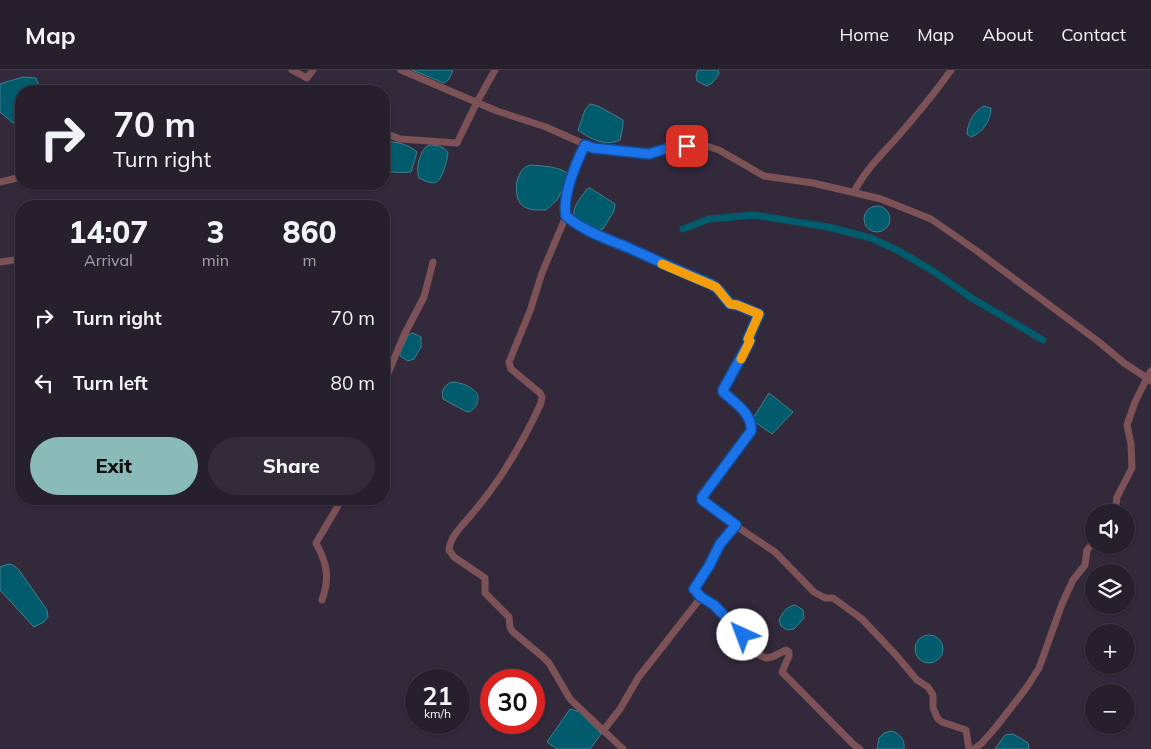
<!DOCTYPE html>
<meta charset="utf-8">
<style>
body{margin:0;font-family:Mulish,sans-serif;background:#322c38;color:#f1f3f6;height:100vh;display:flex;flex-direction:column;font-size:19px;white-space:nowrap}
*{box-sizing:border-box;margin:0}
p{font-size:16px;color:#a4a2a9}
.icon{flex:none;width:28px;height:28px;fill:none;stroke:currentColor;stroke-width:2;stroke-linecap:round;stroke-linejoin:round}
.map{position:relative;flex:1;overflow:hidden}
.drawer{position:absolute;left:15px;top:130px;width:375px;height:305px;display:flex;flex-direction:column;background:#261f2c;border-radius:20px;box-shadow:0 1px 4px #0004,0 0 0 1px #423d48}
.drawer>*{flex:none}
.top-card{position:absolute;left:15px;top:15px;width:375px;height:105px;border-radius:20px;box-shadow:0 1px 4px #0004,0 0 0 1px #423d48;background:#261f2c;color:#f1f3f6;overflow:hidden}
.fabs{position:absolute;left:1085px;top:434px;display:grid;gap:10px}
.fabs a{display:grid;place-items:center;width:50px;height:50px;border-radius:50%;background:#261f2c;box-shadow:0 1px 4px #0004,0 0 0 1px #423d48;font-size:25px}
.speed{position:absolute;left:405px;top:599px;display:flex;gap:10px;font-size:25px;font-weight:700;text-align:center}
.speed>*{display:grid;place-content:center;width:65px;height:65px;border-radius:50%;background:#261f2c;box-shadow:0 1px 4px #0004,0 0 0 1px #423d48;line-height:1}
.speed small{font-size:12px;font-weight:400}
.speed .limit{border:8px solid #d22;background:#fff;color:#111}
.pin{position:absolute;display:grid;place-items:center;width:42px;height:42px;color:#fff;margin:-21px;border-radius:10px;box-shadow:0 2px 8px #0006}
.me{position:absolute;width:55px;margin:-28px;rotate:317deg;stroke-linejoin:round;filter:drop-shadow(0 0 4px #0008)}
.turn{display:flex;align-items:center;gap:18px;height:105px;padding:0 15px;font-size:22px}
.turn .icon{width:65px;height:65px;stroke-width:2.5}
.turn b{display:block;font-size:35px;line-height:42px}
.eta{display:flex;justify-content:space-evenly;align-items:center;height:85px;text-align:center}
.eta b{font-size:30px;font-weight:800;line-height:35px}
.action{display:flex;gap:10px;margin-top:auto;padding:10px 15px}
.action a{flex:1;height:58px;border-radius:30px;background:#8bbbb9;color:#111;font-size:20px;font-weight:800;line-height:58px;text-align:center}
.action a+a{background:#322c38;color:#f1f3f6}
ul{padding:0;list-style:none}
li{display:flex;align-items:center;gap:15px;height:65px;padding:0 15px}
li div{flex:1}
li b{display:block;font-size:19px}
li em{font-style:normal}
header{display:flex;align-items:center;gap:30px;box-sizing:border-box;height:70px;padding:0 25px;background:#261f2c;border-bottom:1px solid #423d48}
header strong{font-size:24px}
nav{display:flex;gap:28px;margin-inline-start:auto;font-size:18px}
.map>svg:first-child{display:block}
.water{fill:#005b6c;stroke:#41808f}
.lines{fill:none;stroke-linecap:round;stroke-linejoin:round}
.canal{stroke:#005b6c;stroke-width:7}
.minor{stroke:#7d5257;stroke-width:7}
.route-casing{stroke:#114b97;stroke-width:12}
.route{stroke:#1a73e8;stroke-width:9}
.slow{stroke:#f59e0b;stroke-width:9}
</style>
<header>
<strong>Map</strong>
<nav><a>Home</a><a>Map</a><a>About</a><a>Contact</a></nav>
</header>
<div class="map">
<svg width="1151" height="679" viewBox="0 0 1151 679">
<rect width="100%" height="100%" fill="#32293b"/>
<g class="water">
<path d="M412,0H453L449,9L444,13Z"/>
<path d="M698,0H718L719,4L712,13L707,16L697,11L696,6Z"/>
<path d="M23,7L36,8L41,21H21V51L13,53L0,42V14Z"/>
<path d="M590,34L598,36L623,50V55L620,70C606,77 590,69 578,60L585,40Z"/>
<path d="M984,36L991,38C991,51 982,63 971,67L967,64C967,53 974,41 984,36Z"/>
<path d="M384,72C395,71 408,74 417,82L411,102C407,103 388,102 384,101Z"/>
<path d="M429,75C436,75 444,76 448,83C447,89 446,94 444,99C439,116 433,115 419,108C415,99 420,79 429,75Z"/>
<path d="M530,95C542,96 562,96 570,106L557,130L546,140C538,140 526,141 520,133C513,121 516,99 530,95Z"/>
<path d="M590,118L615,134L614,141L603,159L599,160L574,147C572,136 581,128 587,119Z"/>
<circle cx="877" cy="149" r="13"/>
<path d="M413,263L421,267V277L414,289L408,291L400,286V283L408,265Z"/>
<path d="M452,312C462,312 483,320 477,333C475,338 473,340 469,342L465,341L443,329C441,321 444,315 452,312Z"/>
<path d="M769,323L793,342L772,364L752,350Z"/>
<path d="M8,494L13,495L19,500L47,540L48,547L44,552L34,557L0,520V497Z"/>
<path d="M795,535L803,540L804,548L794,559L787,560L781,556L779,550C782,543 787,536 795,535Z"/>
<circle cx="929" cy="579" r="14"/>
<path d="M570,639L580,642L601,664L590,679H557L547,672Z"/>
<path d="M891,661C900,663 905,670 904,679H877L879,668L884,663Z"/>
<path d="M1013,664L1028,673L1029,679H995L1005,665Z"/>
</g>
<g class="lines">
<path class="canal" d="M683,159L709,149L754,145L828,157L871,168L899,181L933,201L970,227L1043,270"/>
<g class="minor">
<path d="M292,0L307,8L313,0"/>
<path d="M401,0L497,41L546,57L593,78L649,84L672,77L704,75L719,80L764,106L813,113L881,129L931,149L977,181L1099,272L1124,293L1147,308L1135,332L1127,355L1131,374L1132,398L1117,427L1115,442"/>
<path d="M384,63L400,69L457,73L477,32L495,0"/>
<path d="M585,75C579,88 560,132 566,145C572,159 616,172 630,179C657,191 684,203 711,214L719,220L730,234L737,235L759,244L748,269L750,271L723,320V322C734,332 754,344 751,361L701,427L702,430L724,448L775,482L814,522L825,528H833L862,549L895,584L917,610L928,617L933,625V638L938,649L942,652L966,660L969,679"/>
<path d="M0,112L21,107"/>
<path d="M854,122C865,100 883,83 900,64C918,43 935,23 951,0"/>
<path d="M566,146L542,203L530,241L509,292L511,299L540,323L542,327L541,333C523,372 500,412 471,445C463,455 450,466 449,480L454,487L485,508V523L509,547L510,557L512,561L543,587L549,593L570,629L623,679"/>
<path d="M0,192L21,189"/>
<path d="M1151,301L1147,308L1151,311"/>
<path d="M384,313L404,265L424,227L433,192"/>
<path d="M701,527L718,538L743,565L757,584L766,588L772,587L786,580L789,582V586L782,602L853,674L860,679"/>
<path d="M322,530C330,508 327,493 316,473L342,429"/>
<path d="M603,661L620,639L638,608L699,530L701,527L694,519L709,496L720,474L736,455"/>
<path d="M974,679L982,673L996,657L1027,617L1039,598L1062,534L1073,510L1085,495L1087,480L1094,472"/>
</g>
</g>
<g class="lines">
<g class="route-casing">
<path id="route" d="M687,76L672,77L649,84L593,78L585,75C576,93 562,126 566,146C585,162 607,169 629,178C656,190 683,203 711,214L719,220L730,234L737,235L759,244L748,269L750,271L723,320V322C734,332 753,344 751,361L702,427V430L736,455L720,474L709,496L694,519L701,527L714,535L743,565"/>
</g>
<use href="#route" class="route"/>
<path class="slow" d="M662,194L716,217L730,234L737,235L759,244L748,269L750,271L741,289"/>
</g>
</svg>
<div class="fabs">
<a><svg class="icon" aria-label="sound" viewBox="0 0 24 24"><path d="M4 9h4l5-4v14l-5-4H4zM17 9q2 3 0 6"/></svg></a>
<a><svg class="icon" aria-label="layers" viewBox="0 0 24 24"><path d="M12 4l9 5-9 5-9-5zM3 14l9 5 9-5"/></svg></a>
<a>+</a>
<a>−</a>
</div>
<div class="speed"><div>21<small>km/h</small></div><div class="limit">30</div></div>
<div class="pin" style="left:687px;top:76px;background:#d93025"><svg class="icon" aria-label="arrive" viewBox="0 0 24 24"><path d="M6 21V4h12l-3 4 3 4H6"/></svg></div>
<svg class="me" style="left:743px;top:565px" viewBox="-20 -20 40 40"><circle r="19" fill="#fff"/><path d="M0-13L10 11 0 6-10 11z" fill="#1a73e8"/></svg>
<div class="top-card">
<div class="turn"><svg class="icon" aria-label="right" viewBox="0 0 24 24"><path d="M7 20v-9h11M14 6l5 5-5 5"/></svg><div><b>70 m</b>Turn right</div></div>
</div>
<section class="drawer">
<div class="eta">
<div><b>14:07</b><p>Arrival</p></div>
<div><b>3</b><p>min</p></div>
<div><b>860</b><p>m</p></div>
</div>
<ul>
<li><svg class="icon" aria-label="right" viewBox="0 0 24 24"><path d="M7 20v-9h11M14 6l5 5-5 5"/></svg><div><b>Turn right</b></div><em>70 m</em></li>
<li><svg class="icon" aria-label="left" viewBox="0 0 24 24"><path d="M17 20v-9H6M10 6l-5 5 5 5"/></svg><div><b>Turn left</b></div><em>80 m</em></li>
</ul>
<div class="action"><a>Exit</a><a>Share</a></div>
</section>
</div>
